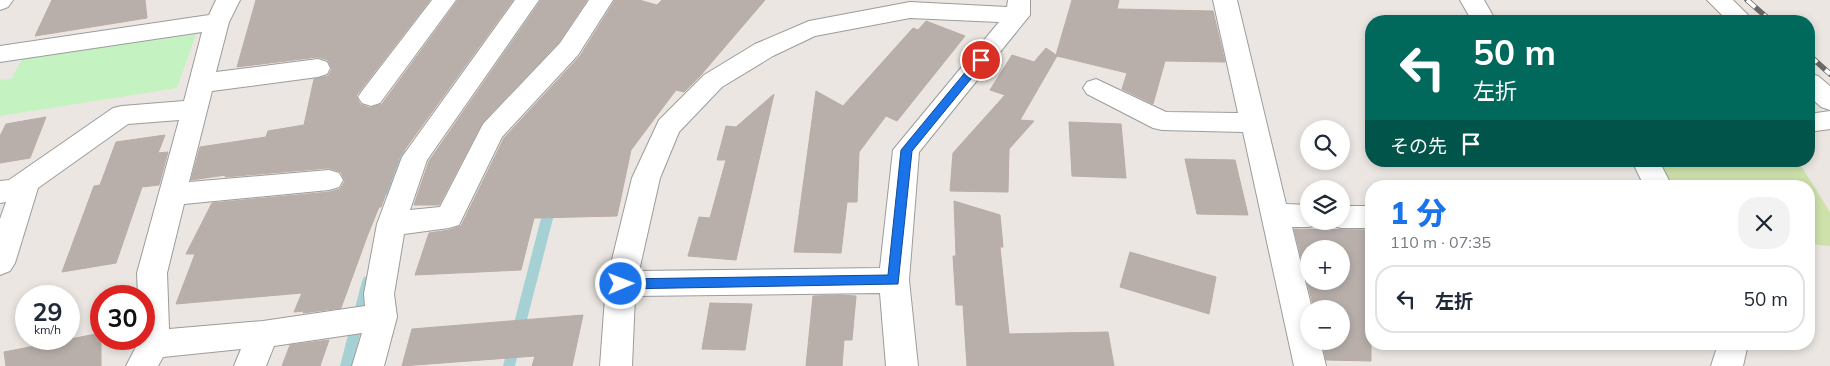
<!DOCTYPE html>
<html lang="ja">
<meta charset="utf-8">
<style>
body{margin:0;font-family:Mulish,"Noto Sans JP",sans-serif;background:#f2f2f3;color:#1f2937;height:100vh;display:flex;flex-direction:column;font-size:19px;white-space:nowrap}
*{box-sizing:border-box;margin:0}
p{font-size:16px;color:#747a83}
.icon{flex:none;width:28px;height:28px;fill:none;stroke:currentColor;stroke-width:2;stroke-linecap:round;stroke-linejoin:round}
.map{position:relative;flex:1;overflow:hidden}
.side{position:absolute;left:1365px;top:180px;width:450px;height:170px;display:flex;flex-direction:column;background:#fff;border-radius:20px;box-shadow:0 2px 8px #0003}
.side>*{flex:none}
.top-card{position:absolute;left:1365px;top:15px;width:450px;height:152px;border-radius:20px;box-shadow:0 2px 8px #0003;background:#00695c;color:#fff;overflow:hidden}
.buttons{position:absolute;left:1300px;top:120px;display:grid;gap:10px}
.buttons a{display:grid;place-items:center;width:50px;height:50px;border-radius:50%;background:#fff;box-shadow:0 2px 8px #0003;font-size:25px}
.speed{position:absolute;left:15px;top:285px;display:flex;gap:10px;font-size:25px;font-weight:700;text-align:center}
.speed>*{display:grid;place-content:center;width:65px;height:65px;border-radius:50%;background:#fff;box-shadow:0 2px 8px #0003;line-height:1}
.speed small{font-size:12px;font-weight:400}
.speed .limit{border:8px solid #d22;background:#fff;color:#111}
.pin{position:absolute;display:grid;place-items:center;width:42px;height:42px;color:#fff;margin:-21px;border:2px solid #fff;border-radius:50%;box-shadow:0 1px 5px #0007}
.me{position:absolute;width:55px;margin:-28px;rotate:89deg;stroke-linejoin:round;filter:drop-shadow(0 0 4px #0008)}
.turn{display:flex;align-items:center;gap:18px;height:105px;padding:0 25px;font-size:22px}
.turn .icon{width:65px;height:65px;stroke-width:2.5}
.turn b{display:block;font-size:35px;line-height:42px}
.then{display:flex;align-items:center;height:48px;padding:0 25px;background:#0003;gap:10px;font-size:19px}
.round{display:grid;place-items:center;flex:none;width:52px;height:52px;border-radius:20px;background:#f2f2f3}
.headline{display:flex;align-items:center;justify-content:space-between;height:85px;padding:0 25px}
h1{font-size:30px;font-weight:800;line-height:38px;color:#1a73e8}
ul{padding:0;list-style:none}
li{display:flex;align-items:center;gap:15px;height:68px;margin:0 10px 8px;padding:0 15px;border:2px solid #e0e1e3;border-radius:20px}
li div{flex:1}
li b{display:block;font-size:19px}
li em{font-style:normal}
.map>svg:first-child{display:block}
.grass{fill:#cee1ab}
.park{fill:#c4f3c1}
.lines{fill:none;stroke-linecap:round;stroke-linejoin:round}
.stream{fill:#a5d1d5;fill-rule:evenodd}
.building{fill:#b8afab;stroke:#bbaca5;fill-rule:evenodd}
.minor-casing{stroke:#9c9c9c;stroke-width:2}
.minor{fill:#fff;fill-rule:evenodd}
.rail-casing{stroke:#696969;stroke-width:5.5}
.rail{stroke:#fff;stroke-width:4;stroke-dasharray:11;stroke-linecap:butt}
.route{fill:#1a73e8;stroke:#114b97}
</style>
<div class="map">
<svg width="1830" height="366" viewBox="0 0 1830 366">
<rect width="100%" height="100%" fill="#ebe6e1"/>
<path class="grass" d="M1658,161H1798L1830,212V246L1809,244V186H1670Z"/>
<path class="park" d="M196,34L177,88L0,116V80L11,79L22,59Z"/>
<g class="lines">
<g class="stream">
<path d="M408,149L413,153L401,170L396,192L394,195H386L384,192C388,178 392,154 408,149Z"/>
<path d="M551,199L555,200L557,203L515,366H503L545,203L547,200Z"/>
<path d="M368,276L372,277L374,281L352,366H340L362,281L364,277Z"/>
</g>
</g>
<g class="building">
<path d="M52,0H145L147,18L35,36Z"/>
<path d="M256,0H430L356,96L360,104L370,108L382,104L458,0H513L400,156L381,207H379L368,234L341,308L303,313L304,311L294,312L302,293L176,304L195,254H186L212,203L329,192L340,189L345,181L341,172L329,168L225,177L226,175L191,180L200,147L266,137L268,131L304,125L314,79L328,76L332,69L328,60L318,57L237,67Z"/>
<path d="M541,0H587L559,42L482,123L439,205H414L429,161Z"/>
<path d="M615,0H639L657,5L662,0H765L700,76L684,92L676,90L631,150L617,216L534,218L521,270L415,275L429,233L449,230L461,226L504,138L580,56Z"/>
<path d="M1072,0H1119L1117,9L1213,11L1225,62L1165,61L1153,104L1122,89L1127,73L1057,56L1020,120L1034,121L1009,149L1008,192L950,191L953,153L1005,95L990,90L1012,55L1034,62L1046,48L1056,55Z"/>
<path d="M926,21L965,36L897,121L886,116L859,152L857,202H847L841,253L794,252L816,91L843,106L913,28L918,30Z"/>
<path d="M774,94L736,260L688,256L699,217L710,218L726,160H717L726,126L736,127Z"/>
<path d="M46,117L30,158L0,163V136L6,124Z"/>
<path d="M1069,122L1121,124L1126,178L1072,176Z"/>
<path d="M165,135L158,153L168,152L159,185L142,187L116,263L62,272L94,186L100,185L116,142Z"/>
<path d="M1185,159L1235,160L1248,215L1197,214Z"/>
<path d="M954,201L1000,215L1003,247H1000L1009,334L1108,332L1114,366H967L963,305H956L953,256H956Z"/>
<path d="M1294,229L1371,230V361L1326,360L1322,341H1341V309H1314ZM1309,249H1341V281H1309Z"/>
<path d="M1130,252L1216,277L1209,314L1120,287Z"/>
<path d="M840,295L856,296L852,340H844L842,366H806L813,296Z"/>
<path d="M710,303L752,304L745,350L702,349Z"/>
<path d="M583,315L572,366H532L535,356L402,366L412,329Z"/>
<path d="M101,333V366H6L4,352Z"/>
<path d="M329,340L320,366H282L290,345Z"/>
</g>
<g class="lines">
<g class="minor-casing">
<g id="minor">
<path d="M0,0H13L8,7L0,10Z"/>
<path d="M216,0H240L229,22L216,72L318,59L327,62L330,68L327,74L318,77L212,91L189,182L329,170L339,173L343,180L339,187L329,190L184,204L167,273L169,329L263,321L365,306L364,294L377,224L402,157L515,0H539L427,160L410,210L440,207L483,124L560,43L589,0H613L578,55L502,137L459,225L449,228L404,234L394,294L397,317L384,366H352L362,333L274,346L266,366H234L241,349L163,357L158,366H126L138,343V339H144V296H138L137,273L179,120L128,124L38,188L15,263L10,271L0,275V219L6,202L0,203V181L9,180L113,108L122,106L184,101L202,32L0,62V46L209,15Z"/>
<path d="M432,0H456L380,103L371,106L362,103L358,97L362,91Z"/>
<path d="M1008,0H1030V15L919,152L909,280L918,366H886L880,293L635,296L632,366H600L606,284L632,178L659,120L704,75L755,44L809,21L910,2L1007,7ZM910,18L999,22L893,150L880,268L639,271L660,178L679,132L722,87L773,56L815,36Z"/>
<path d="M1213,0H1237L1286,204L1309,205V221H1320L1319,224L1309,227H1292L1312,309H1309V341H1320L1326,366H1294L1243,132L1162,130L1153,128L1087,94L1083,88L1087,82L1096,79L1166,112L1238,113Z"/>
<path d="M1460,0H1484L1496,21H1472Z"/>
<path d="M1707,0H1733L1754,21H1728Z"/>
<path d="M1809,73L1818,76L1830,86V110L1821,107L1809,96Z"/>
<path d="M1830,111V129L1809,132V114Z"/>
<path d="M1632,161H1659L1672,186H1644Z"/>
<path d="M1341,206H1371V228H1341L1331,225L1329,221H1341Z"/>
<path d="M1718,344H1748L1743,366H1711Z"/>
</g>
</g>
<use href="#minor" class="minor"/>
<g class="rail-casing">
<g id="rail">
<path d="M1747,0L1771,21"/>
<path d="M1809,55L1830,74"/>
</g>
</g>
<use href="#rail" class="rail"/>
</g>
<path class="route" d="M981,57L986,60L984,63L912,151L898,284L621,289L617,288L615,284L617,281L621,279L888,275L901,150L977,58Z"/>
</svg>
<div class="buttons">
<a><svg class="icon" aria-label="search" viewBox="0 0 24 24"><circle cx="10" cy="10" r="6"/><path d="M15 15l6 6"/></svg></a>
<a><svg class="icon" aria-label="layers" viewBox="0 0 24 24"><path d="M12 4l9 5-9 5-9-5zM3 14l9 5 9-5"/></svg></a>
<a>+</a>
<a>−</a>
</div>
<div class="speed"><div>29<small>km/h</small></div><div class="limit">30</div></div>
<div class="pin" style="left:981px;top:60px;background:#d93025"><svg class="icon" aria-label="arrive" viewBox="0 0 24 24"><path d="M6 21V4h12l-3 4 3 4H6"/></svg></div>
<svg class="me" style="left:621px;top:284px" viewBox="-20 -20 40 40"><circle r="17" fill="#1a73e8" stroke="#fff" stroke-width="3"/><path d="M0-11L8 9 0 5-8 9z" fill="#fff"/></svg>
<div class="top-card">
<div class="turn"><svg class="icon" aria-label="left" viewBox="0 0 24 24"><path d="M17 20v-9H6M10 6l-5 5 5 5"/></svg><div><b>50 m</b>左折</div></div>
<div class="then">その先<svg class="icon" aria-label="arrive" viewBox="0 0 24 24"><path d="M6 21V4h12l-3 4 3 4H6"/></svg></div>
</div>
<section class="side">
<div class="headline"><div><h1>1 分</h1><p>110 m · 07:35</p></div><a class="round"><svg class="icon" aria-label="close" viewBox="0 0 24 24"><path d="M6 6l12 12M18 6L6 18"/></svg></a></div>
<ul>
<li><svg class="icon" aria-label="left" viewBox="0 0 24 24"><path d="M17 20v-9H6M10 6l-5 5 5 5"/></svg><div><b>左折</b></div><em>50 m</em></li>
</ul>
</section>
</div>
